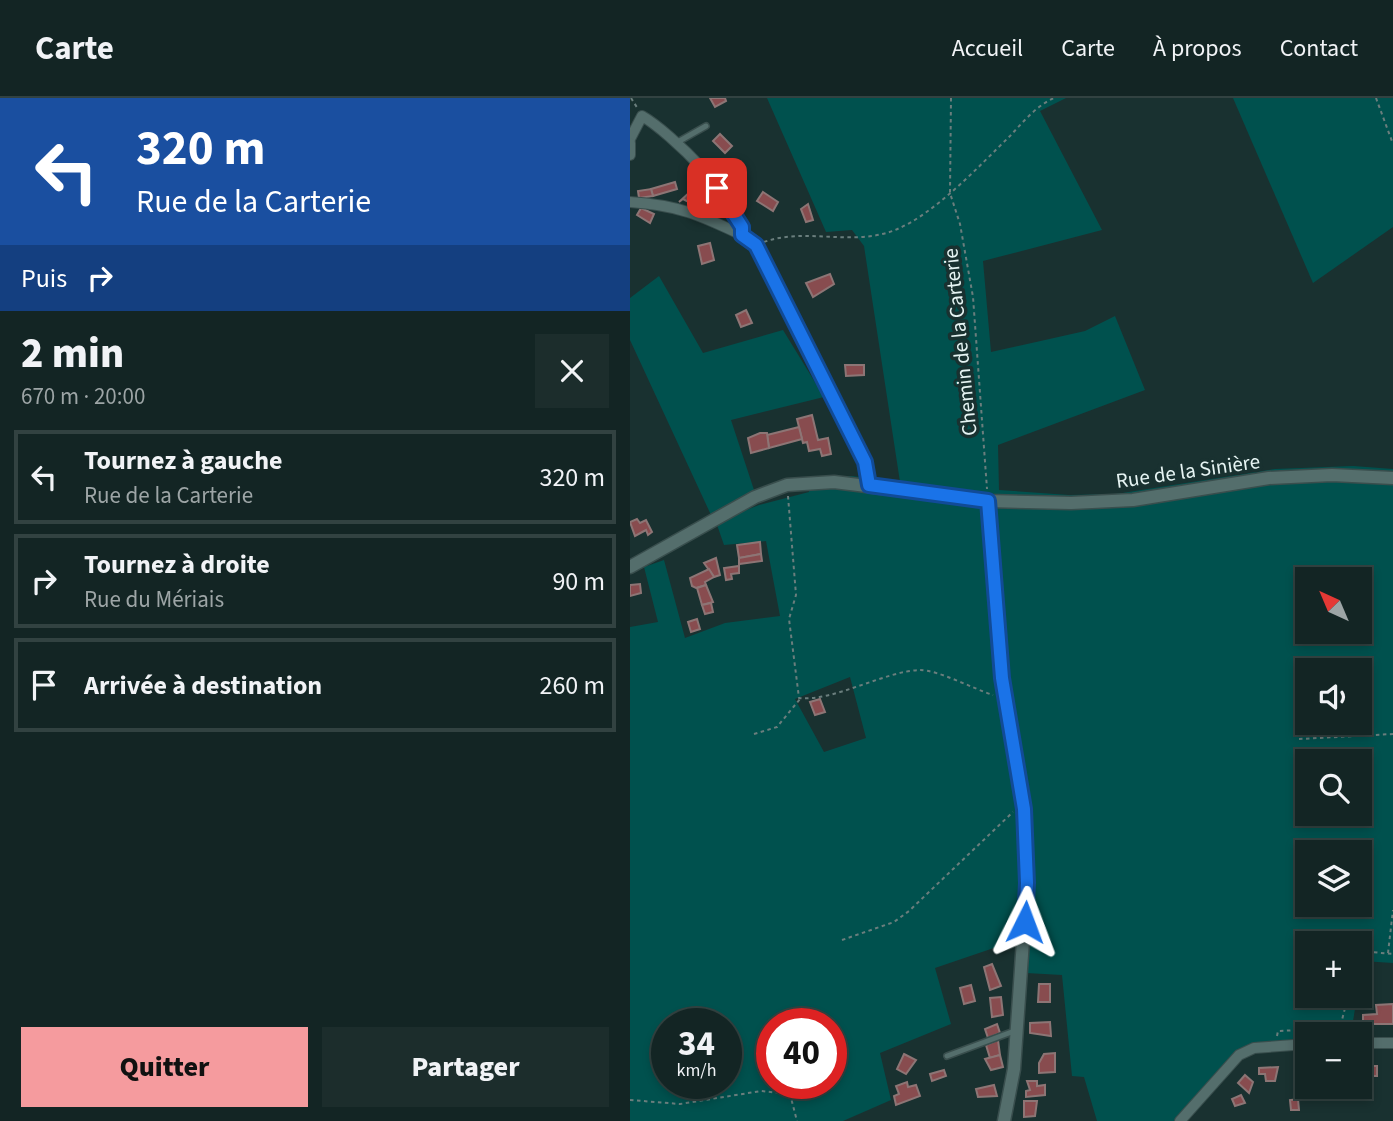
<!DOCTYPE html>
<html lang="fr">
<meta charset="utf-8">
<style>
body{margin:0;font-family:"Source Sans 3",sans-serif;background:#1c2d2c;color:#f1f3f6;height:100vh;display:flex;flex-direction:column;font-size:26px;white-space:nowrap}
*{box-sizing:border-box;margin:0}
p{font-size:23px;color:#9da5a6}
.icon{flex:none;width:38px;height:38px;fill:none;stroke:currentColor;stroke-width:2;stroke-linecap:round;stroke-linejoin:round}
.map{position:relative;flex:1;overflow:hidden}
.details{display:flex;flex-direction:column;background:#132524;width:630px}
.details>*{flex:none}
.top-card{background:#1a4fa0;color:#fff;overflow:hidden}
.needle{width:46px;rotate:316deg}
.fabs{position:absolute;left:665px;top:469px;display:grid;gap:14px}
.fabs a{display:grid;place-items:center;width:77px;height:77px;border-radius:0px;background:#132524;box-shadow:0 4px 10px #0003,0 0 0 2px #324241;font-size:35px}
.speed{position:absolute;left:21px;top:910px;display:flex;gap:14px;font-size:35px;font-weight:700;text-align:center}
.speed>*{display:grid;place-content:center;width:91px;height:91px;border-radius:50%;background:#132524;box-shadow:0 4px 10px #0003,0 0 0 2px #324241;line-height:1}
.speed small{font-size:18px;font-weight:400}
.speed .limit{border:10px solid #d22;background:#fff;color:#111}
.pin{position:absolute;display:grid;place-items:center;width:60px;height:60px;color:#fff;margin:-30px;border-radius:14px;box-shadow:0 4px 10px #0006}
.me{position:absolute;width:77px;margin:-38px;rotate:3deg;stroke-linejoin:round;filter:drop-shadow(0 0 5px #0008)}
.turn{display:flex;align-items:center;gap:24px;height:147px;padding:0 21px;font-size:32px}
.turn .icon{width:91px;height:91px;stroke-width:2.5}
.turn b{display:block;font-size:49px;line-height:60px}
.then{display:flex;align-items:center;height:66px;padding:0 21px;background:#0003;gap:14px;font-size:26px}
.round{display:grid;place-items:center;flex:none;width:74px;height:74px;border-radius:0px;background:#1c2d2c}
.overview{display:flex;align-items:center;justify-content:space-between;height:119px;padding:0 21px}
h1{font-size:42px;font-weight:800;line-height:52px}
.button{display:flex;gap:14px;margin-top:auto;padding:14px 21px}
.button a{flex:1;height:80px;border-radius:0px;background:#f59b9e;color:#111;font-size:28px;font-weight:800;line-height:80px;text-align:center}
.button a+a{background:#1c2d2c;color:#f1f3f6}
ul{padding:0;list-style:none}
li{display:flex;align-items:center;gap:21px;height:94px;margin:0 14px 10px;padding:0 7px;border:4px solid #324241;border-radius:0px}
li div{flex:1}
li b{display:block;font-size:26px}
li em{font-style:normal}
header{display:flex;align-items:center;gap:42px;box-sizing:border-box;height:98px;padding:0 35px;background:#132524;border-bottom:2px solid #324241}
header strong{font-size:33px}
nav{display:flex;gap:38px;margin-inline-start:auto;font-size:24px}
main{display:flex;flex:1;min-height:0}
.map>svg:first-child{display:block}
.green{fill:#00514e;fill-rule:evenodd}
.building{fill:#884c4f;stroke:#8d7575;stroke-width:2}
.lines{fill:none;stroke-linecap:round;stroke-linejoin:round}
.service-casing{stroke:#394e4d;stroke-width:8}
.minor-casing{stroke:#394e4d;stroke-width:12}
.tertiary-casing{stroke:#394e4d;stroke-width:15}
.path{stroke:#6a7e7d;stroke-width:2;stroke-dasharray:3.5 3.5;stroke-linecap:butt}
.service{stroke:#546e6c;stroke-width:5}
.minor{stroke:#546e6c;stroke-width:10}
.tertiary{stroke:#546e6c;stroke-width:12}
.route-casing{stroke:#114b97;stroke-width:18}
.route{stroke:#1a73e8;stroke-width:12}
.labels{text-anchor:middle;dominant-baseline:central;stroke-width:7;stroke-linejoin:round;paint-order:stroke}
.street-label{font-size:21px;fill:#e6f4f3;stroke:#193130}
</style>
<header>
<strong>Carte</strong>
<nav><a>Accueil</a><a>Carte</a><a>À propos</a><a>Contact</a></nav>
</header>
<main>
<section class="details">
<div class="top-card">
<div class="turn"><svg class="icon" aria-label="left" viewBox="0 0 24 24"><path d="M17 20v-9H6M10 6l-5 5 5 5"/></svg><div><b>320 m</b>Rue de la Carterie</div></div>
<div class="then">Puis<svg class="icon" aria-label="right" viewBox="0 0 24 24"><path d="M7 20v-9h11M14 6l5 5-5 5"/></svg></div>
</div>
<div class="overview"><div><h1>2 min</h1><p>670 m · 20:00</p></div><a class="round"><svg class="icon" aria-label="close" viewBox="0 0 24 24"><path d="M6 6l12 12M18 6L6 18"/></svg></a></div>
<ul>
<li><svg class="icon" aria-label="left" viewBox="0 0 24 24"><path d="M17 20v-9H6M10 6l-5 5 5 5"/></svg><div><b>Tournez à gauche</b><p>Rue de la Carterie</p></div><em>320 m</em></li>
<li><svg class="icon" aria-label="right" viewBox="0 0 24 24"><path d="M7 20v-9h11M14 6l5 5-5 5"/></svg><div><b>Tournez à droite</b><p>Rue du Mériais</p></div><em>90 m</em></li>
<li><svg class="icon" aria-label="arrive" viewBox="0 0 24 24"><path d="M6 21V4h12l-3 4 3 4H6"/></svg><div><b>Arrivée à destination</b></div><em>260 m</em></li>
</ul>
<div class="button"><a>Quitter</a><a>Partager</a></div>
</section>
<div class="map">
<svg width="763" height="1023" viewBox="0 0 763 1023">
<rect width="100%" height="100%" fill="#193130"/>
<g class="green">
<path d="M137,0H436L410,13L472,132L353,163L361,254L455,233L485,218L515,292L368,347L369,392L439,397L486,396L645,371L723,368L763,371V865L732,863L730,876V845H677V898H727L721,936H677V943L626,948L547,1023H467L454,979L442,978L432,877L396,875L390,841L305,870L321,926L250,955L261,1002L213,1023H0V529L28,524L14,469L34,462L55,540L95,525L150,518L136,443L94,447L86,424L129,407L179,394V381L222,378L270,384L234,148L222,132L196,134ZM677,481H730V534H677ZM677,572H730V625H677ZM220,579L236,640L194,654L165,601ZM677,663H730V716H677ZM677,754H730V807H677ZM37,926H96V985H37ZM142,926H201V985H142Z"/>
<path d="M603,0H763V129L683,185Z"/>
<path d="M29,178L73,255L153,232L194,299L101,322L125,395L81,417L0,242V200Z"/>
</g>
<g class="building">
<path d="M80,0H95L96,3L85,9Z"/>
<path d="M90,36L102,48L95,55L83,43Z"/>
<path d="M93,69L98,76L89,81L85,74Z"/>
<path d="M45,84L47,91L23,98L21,91Z"/>
<path d="M21,91L23,98L9,100L8,93Z"/>
<path d="M62,92L73,101L77,98L83,104L74,112L53,101L49,104Z"/>
<path d="M133,94L148,104L143,113L127,103Z"/>
<path d="M178,106L183,122L176,124L171,111Z"/>
<path d="M11,110L24,116L20,125L7,117Z"/>
<path d="M80,145L84,162L72,166L68,148Z"/>
<path d="M200,176L204,186L183,199L176,185Z"/>
<path d="M116,212L122,225L111,229L106,217Z"/>
<path d="M215,267H234V277L216,278Z"/>
<path d="M182,317L188,342L198,340L201,356L192,358L190,351L179,353L177,344L173,345L167,321Z"/>
<path d="M169,329L172,341L139,350L137,337Z"/>
<path d="M130,335H137L139,350L121,355L118,340Z"/>
<path d="M7,421L10,425L16,422L22,434L18,437L16,432L5,438L0,424Z"/>
<path d="M130,444L131,456L109,460L107,447Z"/>
<path d="M131,456L132,463L109,466V460Z"/>
<path d="M86,460L90,477L84,479L74,465Z"/>
<path d="M109,468V475L101,476L102,481L96,482L94,470Z"/>
<path d="M79,471L84,479L75,484L76,487L66,490L62,488L60,480Z"/>
<path d="M10,486L11,495L0,498V487Z"/>
<path d="M76,487L83,504L72,507L67,490Z"/>
<path d="M81,505L83,514L75,516L72,507Z"/>
<path d="M67,521L70,531L61,534L58,524Z"/>
<path d="M190,601L195,614L185,617L180,604Z"/>
<path d="M362,866L371,888L360,892L354,869Z"/>
<path d="M409,886H420V904H408Z"/>
<path d="M341,887L345,903L334,906L330,890Z"/>
<path d="M371,899L373,917L362,919L360,900Z"/>
<path d="M763,906V926H733V917L747,916L746,907Z"/>
<path d="M420,924L421,938L400,935V925Z"/>
<path d="M367,926L370,935L358,940L355,931Z"/>
<path d="M368,942L370,957L360,960L356,947Z"/>
<path d="M425,955V974L409,975V965L414,956Z"/>
<path d="M274,956L286,962L276,976L267,971Z"/>
<path d="M370,957L373,969L361,972L355,961Z"/>
<path d="M730,968H747V978H733L730,981Z"/>
<path d="M648,969L645,983H636L635,976H629V970Z"/>
<path d="M314,972L316,978L302,983L300,976Z"/>
<path d="M615,977L623,984L619,995L608,985Z"/>
<path d="M397,983H407V988L415,987V997L396,999V993L400,992Z"/>
<path d="M277,984L278,989L286,987L290,998L266,1007L264,998L269,996L266,988Z"/>
<path d="M364,987L367,998L348,999L346,991Z"/>
<path d="M611,997L615,1005L605,1008L602,1001Z"/>
<path d="M668,1001L669,1012H661L660,1002Z"/>
<path d="M394,1003H407L405,1018L394,1019Z"/>
</g>
<g class="lines">
<g class="service-casing">
<g id="service">
<path d="M46,45L76,28"/>
<path d="M317,958L387,932"/>
</g>
</g>
<g class="minor-casing">
<g id="minor">
<path d="M0,41L12,18C40,34 113,104 112,137L126,147L235,364L239,387"/>
<path d="M0,45V57"/>
<path d="M0,104C48,107 70,117 112,137"/>
<path d="M730,945H763"/>
<path d="M550,1023L609,957L624,950L677,946"/>
</g>
</g>
<g class="tertiary-casing">
<g id="tertiary">
<path d="M358,403L372,580L394,711L397,785L384,971L374,1023"/>
<path d="M0,469L125,399L157,387L204,384L358,403L441,405L503,402L639,380L702,377L763,380"/>
</g>
</g>
<g class="path">
<path d="M1,0L8,11"/>
<path d="M321,0L320,95L330,126L343,199L357,391"/>
<path d="M746,0L763,46"/>
<path d="M134,144C175,129 223,149 265,132C305,116 349,68 380,38C393,24 406,8 424,0"/>
<path d="M158,398L166,497L159,521L169,600C203,604 255,573 290,572C308,572 344,591 363,597"/>
<path d="M124,636L147,629L170,601"/>
<path d="M669,641L763,636"/>
<path d="M212,842L264,824L279,813L383,714"/>
<path d="M730,853L763,856"/>
<path d="M758,855L763,812"/>
<path d="M647,938L648,933L710,930L718,898"/>
<path d="M0,1002L50,1006L131,993L160,996L167,1023"/>
</g>
<use href="#service" class="service"/>
<use href="#minor" class="minor"/>
<use href="#tertiary" class="tertiary"/>
</g>
<g class="lines">
<g class="route-casing">
<path id="route" d="M87,90L112,129V137L126,147L235,364L239,387L358,403L372,580L394,711L397,785L395,824"/>
</g>
<use href="#route" class="route"/>
</g>
<g class="labels">
<g class="street-label">
<text transform="translate(330 244) rotate(-96)">Chemin de la Carterie</text>
<text transform="translate(558 373) rotate(-8)">Rue de la Sinière</text>
</g>
</g>
</svg>
<div class="fabs">
<a><svg class="needle" viewBox="-14 -14 28 28"><path d="M0-13l5 13h-10z" fill="#e53935"/><path d="M0 13l5-13h-10z" fill="#9da5a6"/></svg></a>
<a><svg class="icon" aria-label="sound" viewBox="0 0 24 24"><path d="M4 9h4l5-4v14l-5-4H4zM17 9q2 3 0 6"/></svg></a>
<a><svg class="icon" aria-label="search" viewBox="0 0 24 24"><circle cx="10" cy="10" r="6"/><path d="M15 15l6 6"/></svg></a>
<a><svg class="icon" aria-label="layers" viewBox="0 0 24 24"><path d="M12 4l9 5-9 5-9-5zM3 14l9 5 9-5"/></svg></a>
<a>+</a>
<a>−</a>
</div>
<div class="speed"><div>34<small>km/h</small></div><div class="limit">40</div></div>
<div class="pin" style="left:87px;top:90px;background:#d93025"><svg class="icon" aria-label="arrive" viewBox="0 0 24 24"><path d="M6 21V4h12l-3 4 3 4H6"/></svg></div>
<svg class="me" style="left:395px;top:824px" viewBox="-20 -20 40 40"><path d="M0-17L14 15 0 8-14 15z" fill="#1a73e8" stroke="#fff" stroke-width="4"/></svg>
</div>
</main>
